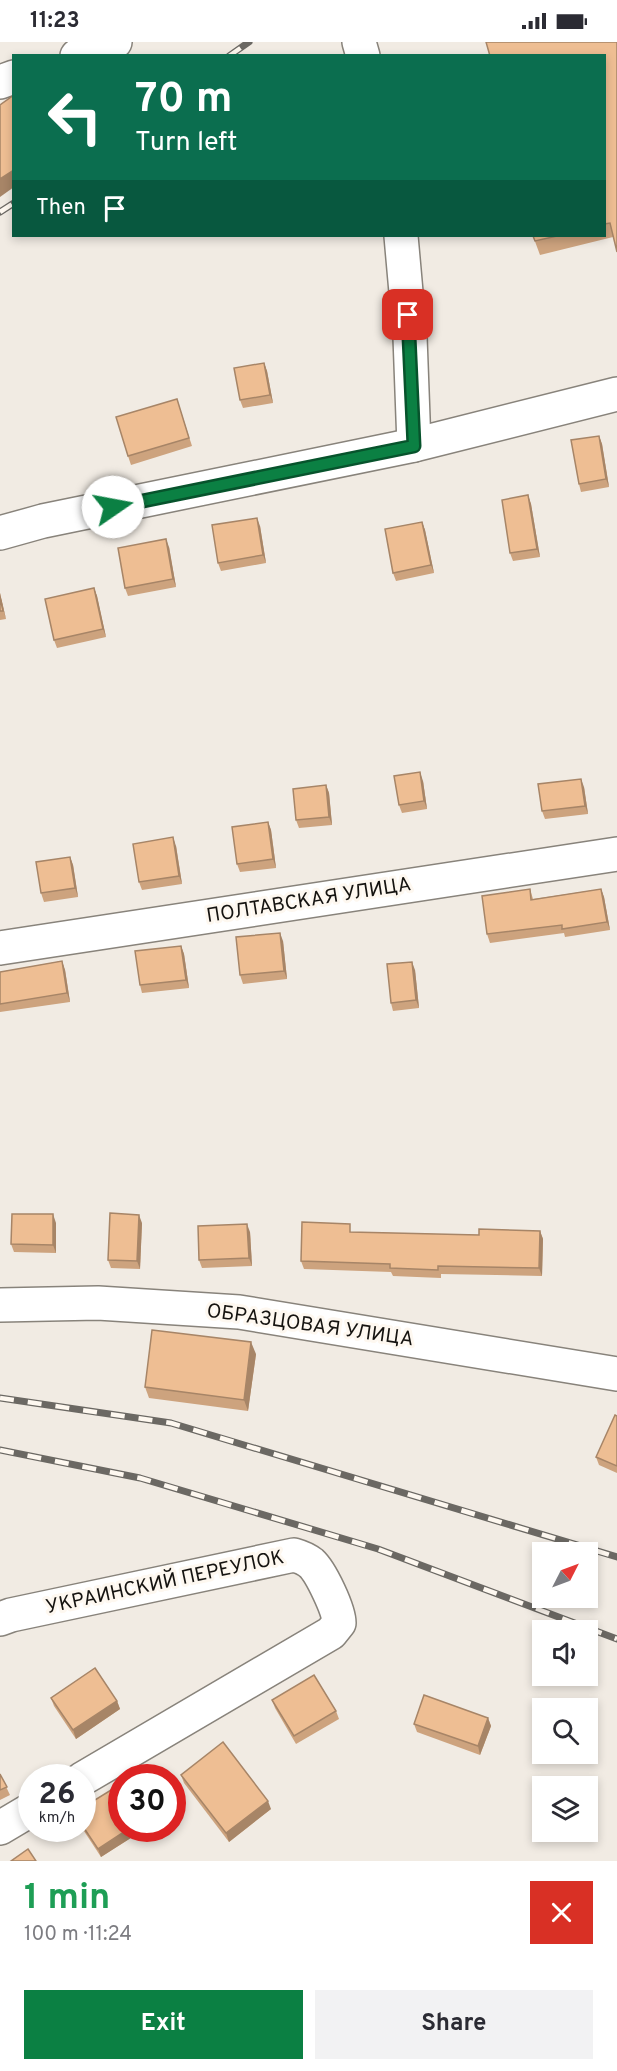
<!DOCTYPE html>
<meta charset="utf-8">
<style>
body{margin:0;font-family:Overpass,sans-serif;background:#f2f2f3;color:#2b2b33;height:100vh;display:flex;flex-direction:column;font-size:22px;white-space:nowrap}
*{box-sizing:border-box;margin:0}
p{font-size:20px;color:#7c7c81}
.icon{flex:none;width:33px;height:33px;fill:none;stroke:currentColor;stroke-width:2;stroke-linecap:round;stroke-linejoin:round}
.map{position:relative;height:1819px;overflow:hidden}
.side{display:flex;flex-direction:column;background:#fff;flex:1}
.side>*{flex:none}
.hud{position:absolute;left:12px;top:12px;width:594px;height:183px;border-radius:0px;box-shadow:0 3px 9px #0003;background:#0b6e4f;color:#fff;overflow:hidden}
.needle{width:39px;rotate:48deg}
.tools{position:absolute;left:532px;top:1500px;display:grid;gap:12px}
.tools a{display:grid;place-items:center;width:66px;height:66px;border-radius:0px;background:#fff;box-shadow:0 3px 9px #0003;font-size:30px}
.speed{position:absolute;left:18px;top:1722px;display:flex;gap:12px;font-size:30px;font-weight:700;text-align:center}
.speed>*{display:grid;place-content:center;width:78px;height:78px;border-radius:50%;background:#fff;box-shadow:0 3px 9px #0003;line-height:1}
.speed small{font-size:15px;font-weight:400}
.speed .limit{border:9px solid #d22;background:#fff;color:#111}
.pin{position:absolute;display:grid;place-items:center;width:51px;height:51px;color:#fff;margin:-26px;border-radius:12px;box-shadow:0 3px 9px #0006}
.me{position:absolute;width:66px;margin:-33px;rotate:78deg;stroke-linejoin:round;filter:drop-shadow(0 0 4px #0008)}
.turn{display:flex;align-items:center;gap:21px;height:126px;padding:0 24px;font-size:27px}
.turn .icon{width:78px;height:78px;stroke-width:2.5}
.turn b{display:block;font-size:42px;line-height:51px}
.then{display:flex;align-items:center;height:57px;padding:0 24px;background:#0003;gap:12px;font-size:22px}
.round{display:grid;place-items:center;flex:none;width:63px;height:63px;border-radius:0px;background:#f2f2f3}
.summary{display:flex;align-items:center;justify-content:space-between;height:102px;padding:0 24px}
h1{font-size:36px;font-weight:700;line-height:45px;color:#1e9e55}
.action{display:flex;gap:12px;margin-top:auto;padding:12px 24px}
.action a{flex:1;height:69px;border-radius:0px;background:#0b8043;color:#fff;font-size:24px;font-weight:700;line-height:69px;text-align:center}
.action a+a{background:#f2f2f3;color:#2b2b33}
.status{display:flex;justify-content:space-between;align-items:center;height:42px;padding:0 30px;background:#fff;direction:ltr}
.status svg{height:16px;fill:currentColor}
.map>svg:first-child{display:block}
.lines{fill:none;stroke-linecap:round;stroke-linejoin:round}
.minor-casing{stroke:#88837b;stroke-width:36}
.minor{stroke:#fff;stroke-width:33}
.rail-casing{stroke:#6b6863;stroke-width:7}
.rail{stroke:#fef8f0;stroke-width:4.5;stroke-dasharray:14;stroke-linecap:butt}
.wall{fill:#cda37e}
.shaded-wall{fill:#a78567}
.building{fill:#eebe93;stroke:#a78567;stroke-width:1.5}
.route-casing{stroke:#07532c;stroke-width:15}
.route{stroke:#0b8043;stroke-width:10}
.labels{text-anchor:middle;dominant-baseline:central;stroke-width:6;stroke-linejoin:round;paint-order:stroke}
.street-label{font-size:20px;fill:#151310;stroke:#fef8f0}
</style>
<div class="status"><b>11:23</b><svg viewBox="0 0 49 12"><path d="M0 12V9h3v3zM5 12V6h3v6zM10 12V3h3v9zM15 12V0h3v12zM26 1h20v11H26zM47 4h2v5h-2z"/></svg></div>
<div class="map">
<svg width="617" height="1819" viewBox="0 0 617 1819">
<rect width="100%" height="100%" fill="#f1ebe3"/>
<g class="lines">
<g class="minor-casing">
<g id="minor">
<path d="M359,0L363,14"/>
<path d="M77,14L115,0"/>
<path d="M0,40L14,35"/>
<path d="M401,194L410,295L414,403"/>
<path d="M0,491L43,479L414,403L617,352"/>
<path d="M0,906L617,812"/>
<path d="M0,1263L98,1261L239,1270L617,1332"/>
<path d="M0,1577L11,1573L294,1513C301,1515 306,1517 311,1521C321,1530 339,1568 339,1581L331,1591L82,1737"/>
<path d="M0,1786L32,1767"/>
</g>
</g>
<use href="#minor" class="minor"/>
<g class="rail-casing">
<g id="rail">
<path d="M229,14L249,0"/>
<path d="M0,170L14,161"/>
<path d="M0,1356L171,1381L617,1515"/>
<path d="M0,1408L140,1436L378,1507L617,1597"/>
</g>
</g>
<use href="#rail" class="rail"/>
</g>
<g class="wall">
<path d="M617,0L613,195L540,213L533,194H604V14Z"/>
<path d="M264,321L267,329L273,361L243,366L240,358Z"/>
<path d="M177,357L192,404L131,423L128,414Z"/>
<path d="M599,394L602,402L609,445L581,450L579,442Z"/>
<path d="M528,453L531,462L540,515L513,519L510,511Z"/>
<path d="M422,480L425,488L434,531L396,539L393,531Z"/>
<path d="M260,484L266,521L221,529L218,521Z"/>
<path d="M169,505L176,545L128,554L125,546Z"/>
<path d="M94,546L97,554L106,595L57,606L54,598Z"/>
<path d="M0,551L6,577L0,578Z"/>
<path d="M423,739L427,767L402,771L399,763Z"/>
<path d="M326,743L329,751L332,783L299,786L296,778Z"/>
<path d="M584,745L588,772L545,777L542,769Z"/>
<path d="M268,780L271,788L276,826L240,830L237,822Z"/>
<path d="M176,804L182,842L142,848L139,840Z"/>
<path d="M70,815L73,823L78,855L44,860L41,851Z"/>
<path d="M530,847L533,857L601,847L604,855L610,888L565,895L564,891L490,901L487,892Z"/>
<path d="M283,899L287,937L243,942L240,933Z"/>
<path d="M181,904L184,912L189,946L142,951L140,943Z"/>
<path d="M62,919L65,928L70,960L0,970V930Z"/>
<path d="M415,928L419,966L393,969L391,961Z"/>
<path d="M56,1181V1211L14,1210L11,1202Z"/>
<path d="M142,1181L140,1227L111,1226L108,1218Z"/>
<path d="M540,1189L543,1197L542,1234L441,1232V1236L393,1234L391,1230L304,1227L301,1219L353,1190L479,1193Z"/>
<path d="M250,1190L252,1224L202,1226L199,1218Z"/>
<path d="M256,1312L248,1369L149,1356L145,1345Z"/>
<path d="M617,1374V1431L599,1423L596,1415Z"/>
<path d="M51,1656L117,1659L120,1667L76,1697L54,1664Z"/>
<path d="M272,1658L336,1669L339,1677L296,1702L275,1666Z"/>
<path d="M488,1676L491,1684L480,1713L417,1690L414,1682Z"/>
<path d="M0,1732L10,1753L0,1758Z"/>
<path d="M181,1733L271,1767L229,1800L184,1741Z"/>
<path d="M82,1766L137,1792L101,1815L82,1786Z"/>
</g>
<g class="shaded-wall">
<path d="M14,128V145L0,155V137Z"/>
<path d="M264,321L267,329L273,361L270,353Z"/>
<path d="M599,394L602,402L609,445L606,437Z"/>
<path d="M528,453L531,462L540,515L537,507Z"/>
<path d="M257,476L260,484L266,521L263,513Z"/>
<path d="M422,480L425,488L434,531L431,523Z"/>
<path d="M166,497L169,505L176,545L173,537Z"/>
<path d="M94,546L97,554L106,595L103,587Z"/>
<path d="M0,551L6,577L0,556Z"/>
<path d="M420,730L423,739L427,767L424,759Z"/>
<path d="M581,737L584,745L588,772L585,764Z"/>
<path d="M326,743L329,751L332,783L329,775Z"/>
<path d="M268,780L271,788L276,826L273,817Z"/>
<path d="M173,795L176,804L182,842L179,834Z"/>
<path d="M70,815L73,823L78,855L75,846Z"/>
<path d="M601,847L604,855L610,888L607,880Z"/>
<path d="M280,891L283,899L287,937L284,929Z"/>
<path d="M181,904L184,912L189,946L186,938Z"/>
<path d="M62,919L65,928L70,960L67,951Z"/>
<path d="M412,920L415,928L419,966L416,958Z"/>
<path d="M53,1172L56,1181V1211L53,1203Z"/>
<path d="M139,1173L142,1181L140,1227L137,1219Z"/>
<path d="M247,1182L250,1190L252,1224L249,1216Z"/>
<path d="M540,1189L543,1197L542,1234L539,1226Z"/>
<path d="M251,1300L256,1312L248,1369L244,1358Z"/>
<path d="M117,1659L120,1667L76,1697L73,1688Z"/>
<path d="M488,1676L491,1684L480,1713L478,1704Z"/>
<path d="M268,1759L271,1767L229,1800L226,1791Z"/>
<path d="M130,1786H135L137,1792L101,1815L98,1807Z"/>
</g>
<g class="building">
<path d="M486,0H617V210L610,181L604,182V14H490Z"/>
<path d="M14,53V128L0,137V63Z"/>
<path d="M533,194H557L535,199Z"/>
<path d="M264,321L270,353L240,358L234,326Z"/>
<path d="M177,357L189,396L128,414L116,375Z"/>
<path d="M599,394L606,437L579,442L571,398Z"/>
<path d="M528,453L537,507L510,511L502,458Z"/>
<path d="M257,476L263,513L218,521L212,483Z"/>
<path d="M422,480L431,523L393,531L385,487Z"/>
<path d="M166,497L173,537L125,546L118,506Z"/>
<path d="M94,546L103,587L54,598L45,557Z"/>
<path d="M0,556L3,569H0Z"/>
<path d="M420,730L424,759L399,763L394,734Z"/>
<path d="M581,737L585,764L542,769L538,742Z"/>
<path d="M326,743L329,775L296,778L293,747Z"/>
<path d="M268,780L273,817L237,822L232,785Z"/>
<path d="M173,795L179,834L139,840L133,802Z"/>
<path d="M70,815L75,846L41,851L36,820Z"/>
<path d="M530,847L531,858L601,847L607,880L562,887V883L487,892L482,854Z"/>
<path d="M280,891L284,929L240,933L236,895Z"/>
<path d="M181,904L186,938L140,943L135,909Z"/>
<path d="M62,919L67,951L0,962V930Z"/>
<path d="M412,920L416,958L391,961L387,922Z"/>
<path d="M110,1171L139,1173L137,1219L108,1218Z"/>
<path d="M12,1172H53V1203L11,1202Z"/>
<path d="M302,1180L350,1182V1190L479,1193V1187L540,1189L539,1226L438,1224V1228L390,1226V1222L301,1219Z"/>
<path d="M247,1182L249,1216L199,1218L198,1184Z"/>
<path d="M152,1288L251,1300L244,1358L145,1345Z"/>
<path d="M615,1373L617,1374V1424L596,1415Z"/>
<path d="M95,1626L117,1659L73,1688L51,1656Z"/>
<path d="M314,1633L336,1669L294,1694L272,1658Z"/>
<path d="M424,1653L488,1676L478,1704L414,1682Z"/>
<path d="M223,1700L268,1759L226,1791L181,1733Z"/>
<path d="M0,1732L7,1745L0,1748Z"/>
<path d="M111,1748L122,1765V1786H130L98,1807L82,1783V1766Z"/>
<path d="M28,1807L36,1819H11Z"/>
</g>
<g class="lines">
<g class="route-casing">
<path id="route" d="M113,465L414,404L408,273"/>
</g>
<use href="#route" class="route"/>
</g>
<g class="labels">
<g class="street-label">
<text transform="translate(309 859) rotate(-9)">ПОЛТАВСКАЯ УЛИЦА</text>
<text transform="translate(310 1284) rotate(8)">ОБРАЗЦОВАЯ УЛИЦА</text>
<text transform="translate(165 1541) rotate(-12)">УКРАИНСКИЙ ПЕРЕУЛОК</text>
</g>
</g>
</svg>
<div class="tools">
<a><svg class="needle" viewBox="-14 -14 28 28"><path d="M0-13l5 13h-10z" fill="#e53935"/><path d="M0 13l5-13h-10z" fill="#7c7c81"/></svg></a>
<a><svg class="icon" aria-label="sound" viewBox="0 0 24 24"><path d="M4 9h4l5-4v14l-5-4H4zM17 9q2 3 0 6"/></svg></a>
<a><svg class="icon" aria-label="search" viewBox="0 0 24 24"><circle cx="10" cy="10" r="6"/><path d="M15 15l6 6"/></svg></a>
<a><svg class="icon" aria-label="layers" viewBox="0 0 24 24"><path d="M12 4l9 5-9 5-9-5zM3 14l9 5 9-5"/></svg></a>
</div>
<div class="speed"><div>26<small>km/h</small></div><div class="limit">30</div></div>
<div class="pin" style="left:408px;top:273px;background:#d93025"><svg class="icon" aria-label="arrive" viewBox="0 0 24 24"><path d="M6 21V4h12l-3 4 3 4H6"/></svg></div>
<svg class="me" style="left:113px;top:465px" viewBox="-20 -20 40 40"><circle r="19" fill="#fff"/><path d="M0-13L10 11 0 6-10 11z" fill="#0b8043"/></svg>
<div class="hud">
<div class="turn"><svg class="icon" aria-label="left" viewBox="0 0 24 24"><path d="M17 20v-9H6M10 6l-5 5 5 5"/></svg><div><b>70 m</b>Turn left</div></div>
<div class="then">Then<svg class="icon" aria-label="arrive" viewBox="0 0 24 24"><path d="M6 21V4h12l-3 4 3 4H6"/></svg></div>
</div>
</div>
<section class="side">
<div class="summary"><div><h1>1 min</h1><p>100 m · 11:24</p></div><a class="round" style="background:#d93025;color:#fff"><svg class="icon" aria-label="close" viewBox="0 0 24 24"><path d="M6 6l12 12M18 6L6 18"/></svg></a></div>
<div class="action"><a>Exit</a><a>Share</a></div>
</section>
